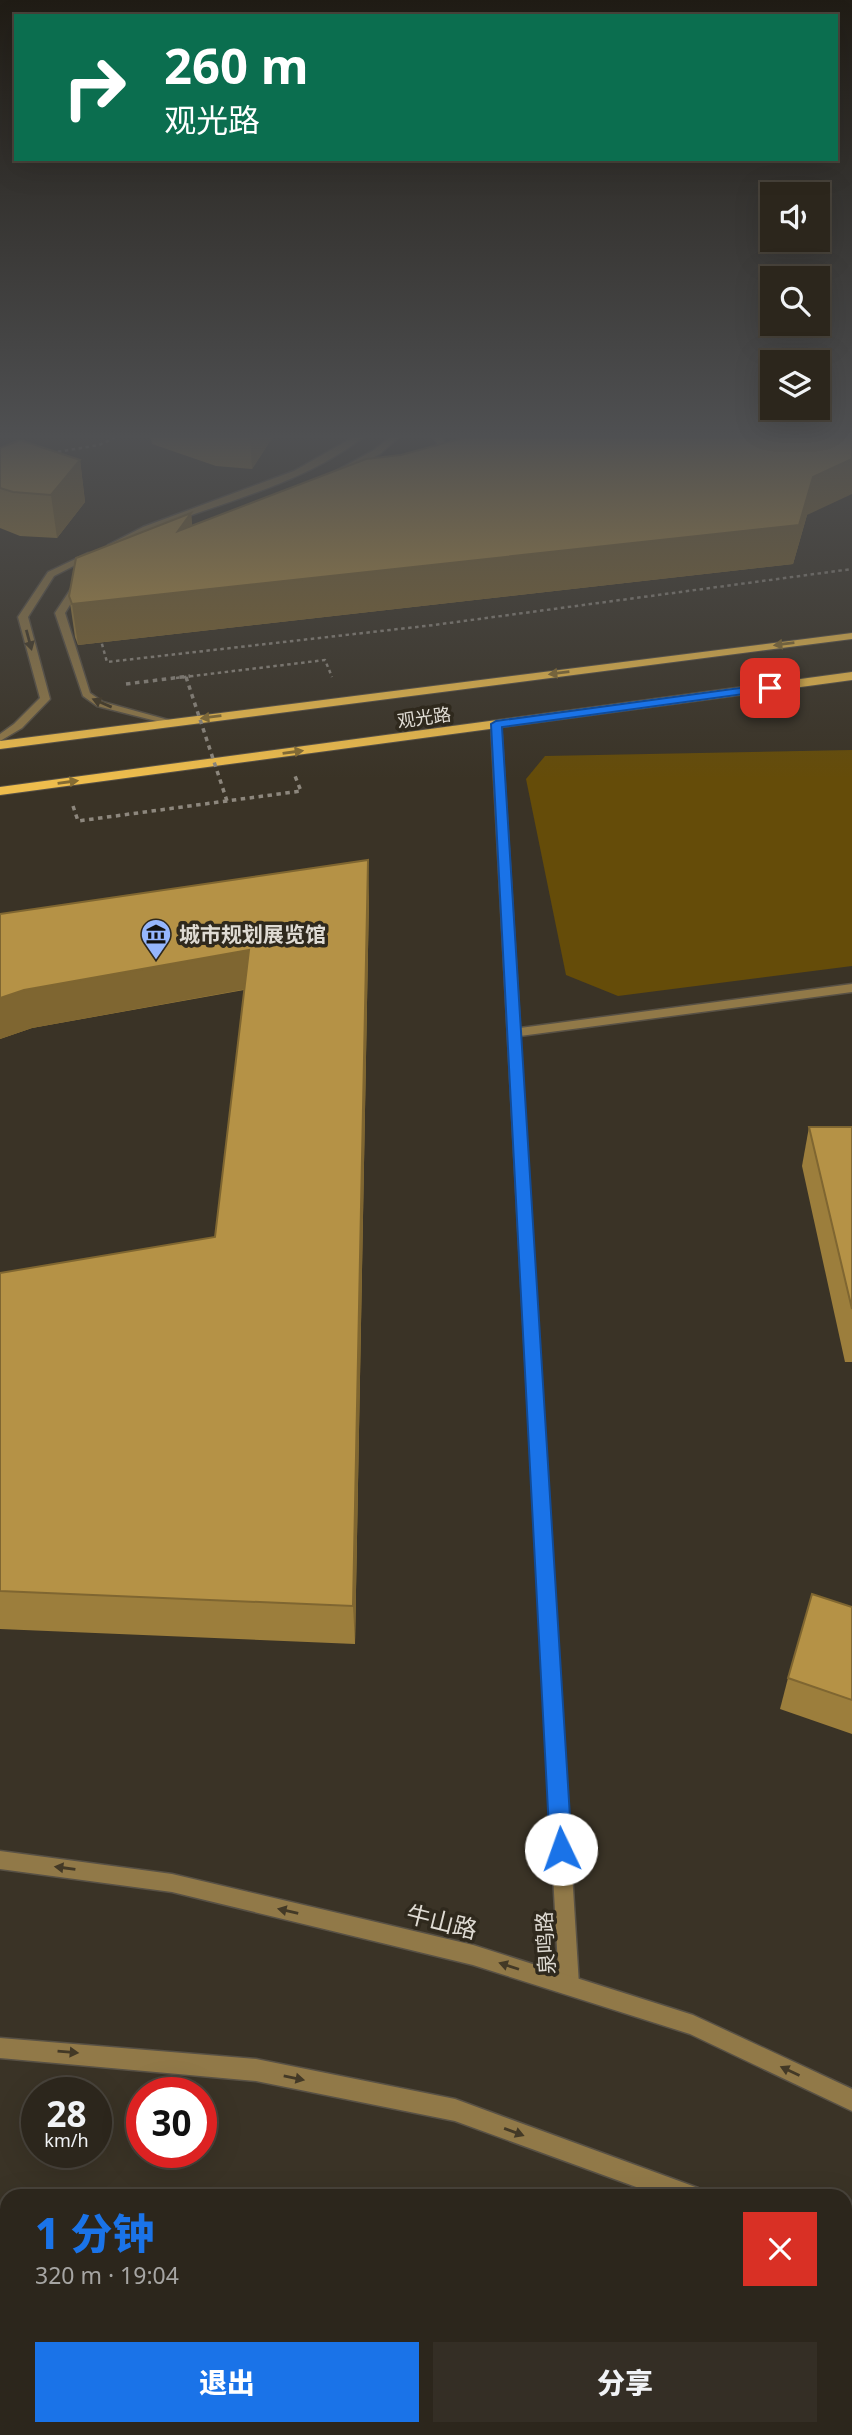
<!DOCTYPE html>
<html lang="zh">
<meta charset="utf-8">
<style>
body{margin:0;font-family:"Noto Sans","Noto Sans SC",sans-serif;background:#342e25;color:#f1f3f6;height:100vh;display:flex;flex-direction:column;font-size:26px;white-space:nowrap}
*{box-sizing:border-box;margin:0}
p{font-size:23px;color:#a6a5a3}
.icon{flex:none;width:38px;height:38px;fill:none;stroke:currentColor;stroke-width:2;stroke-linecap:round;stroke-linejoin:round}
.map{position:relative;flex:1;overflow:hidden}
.side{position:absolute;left:0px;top:2189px;width:852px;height:247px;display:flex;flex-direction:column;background:#2c261c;border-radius:21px 21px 0 0;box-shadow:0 7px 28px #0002,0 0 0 2px #48433b}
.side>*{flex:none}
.hud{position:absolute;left:14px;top:14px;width:824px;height:147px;border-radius:0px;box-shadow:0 7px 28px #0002,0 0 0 2px #48433b;background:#0b6e4f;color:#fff;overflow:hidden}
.tools{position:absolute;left:760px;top:182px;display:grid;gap:14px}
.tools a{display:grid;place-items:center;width:70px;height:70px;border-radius:0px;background:#2c261c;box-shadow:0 7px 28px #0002,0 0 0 2px #48433b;font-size:35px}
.speed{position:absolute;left:21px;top:2077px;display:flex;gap:14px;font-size:35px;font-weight:700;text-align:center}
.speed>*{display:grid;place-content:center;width:91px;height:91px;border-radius:50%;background:#2c261c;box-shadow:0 7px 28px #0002,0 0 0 2px #48433b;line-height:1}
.speed small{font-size:18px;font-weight:400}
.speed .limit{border:10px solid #d22;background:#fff;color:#111}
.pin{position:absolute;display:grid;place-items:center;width:60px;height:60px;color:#fff;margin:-30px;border-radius:14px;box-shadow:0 4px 10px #0006}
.me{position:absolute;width:77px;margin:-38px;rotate:357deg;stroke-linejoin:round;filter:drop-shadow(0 0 5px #0008)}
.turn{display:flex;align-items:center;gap:24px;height:147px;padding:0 35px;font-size:32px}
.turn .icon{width:91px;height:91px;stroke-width:2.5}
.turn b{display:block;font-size:49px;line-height:60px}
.round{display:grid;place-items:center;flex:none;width:74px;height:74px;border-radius:0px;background:#342e25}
.head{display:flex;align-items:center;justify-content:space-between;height:119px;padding:0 35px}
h1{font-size:42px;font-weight:800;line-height:52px;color:#1a73e8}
.action{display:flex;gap:14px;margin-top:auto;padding:14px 35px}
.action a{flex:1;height:80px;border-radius:0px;background:#1a73e8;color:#fff;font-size:28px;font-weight:800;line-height:80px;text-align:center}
.action a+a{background:#342e25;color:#f1f3f6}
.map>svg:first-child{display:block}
.green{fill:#654c09}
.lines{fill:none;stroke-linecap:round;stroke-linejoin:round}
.minor-casing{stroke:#585145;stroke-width:3}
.tertiary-casing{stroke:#585145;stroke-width:3}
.primary-casing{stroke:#585145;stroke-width:2}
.path-far1{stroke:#8d877d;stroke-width:2.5;stroke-dasharray:3.5 3.5;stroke-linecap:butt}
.path{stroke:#8d877d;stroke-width:3.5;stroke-dasharray:4.5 4.5;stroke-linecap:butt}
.minor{fill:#917948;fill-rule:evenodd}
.tertiary{fill:#917948;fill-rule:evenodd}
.primary{fill:#eebd4d;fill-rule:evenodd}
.path-bridge{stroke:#8d877d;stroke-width:3.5;stroke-dasharray:4.5 4.5;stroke-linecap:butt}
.wall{fill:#9c7e3c}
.shaded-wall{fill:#7f6631}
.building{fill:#b59246;stroke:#7f6631;stroke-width:2}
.oneway{fill:#433926}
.oneway2{fill:#856c33}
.route{fill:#1a73e8;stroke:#114b97;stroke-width:2}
.labels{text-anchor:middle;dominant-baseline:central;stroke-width:7;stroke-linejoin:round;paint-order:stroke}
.far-street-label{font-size:18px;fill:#dfdbd3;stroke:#2f291d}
.poi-label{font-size:21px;font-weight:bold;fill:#dfdbd3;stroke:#2f291d;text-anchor:start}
.street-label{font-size:21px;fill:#dfdbd3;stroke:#2f291d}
.near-street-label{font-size:24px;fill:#dfdbd3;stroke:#2f291d}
</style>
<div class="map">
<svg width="852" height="2435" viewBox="0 0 852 2435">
<rect width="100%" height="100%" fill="#3a3326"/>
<g class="green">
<path d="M852,750V966L618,996L566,975L526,779L545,756Z"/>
<path d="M0,2211H7V2429H773L783,2435H0Z"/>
</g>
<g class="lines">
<g class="minor-casing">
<g id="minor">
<path d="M352,438H362C301,485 221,502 151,530C140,534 118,551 108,545L143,527L294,471Z"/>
<path d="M389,438H398L380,454L339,475L332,473L374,450Z"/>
<path d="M434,438H442L447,447L431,460L427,458L439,447Z"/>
<path d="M88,553L95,555L54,576L28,617L50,699L22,728L0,741V734L14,724L40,698L18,617L48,572Z"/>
<path d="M79,580L83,583L65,613L90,693L103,702L172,721V725L97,706L83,696L55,613L76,581Z"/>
<path d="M496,721L501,724L520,1028L852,984V992L520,1036L579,1985L576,1992L569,1995L562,1992L559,1985L491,724Z"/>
</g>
</g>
<g class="tertiary-casing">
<g id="tertiary">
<path d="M0,1851L172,1874L473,1945L693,2015L852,2089V2111L690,2034L473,1965L172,1892L0,1869Z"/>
<path d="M0,2038L256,2059L455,2099L690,2185L698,2188L701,2196H661L455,2121L256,2081L0,2058Z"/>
<path d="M845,2271L852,2274V2297L845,2295Z"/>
</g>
</g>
<g class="primary-casing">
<g id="primary">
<path d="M852,633V639L0,749V741Z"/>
<path d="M852,672V680L0,795V787Z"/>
</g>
</g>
<g class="path-far1">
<path d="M51,453L99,445L114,438"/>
<path d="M100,637L107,662L434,625L852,569"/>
<path d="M176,678L325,660L332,677"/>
</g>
<g class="path">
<path d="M126,684L190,676"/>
<path d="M73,806L78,821L301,791L295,776"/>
</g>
<use href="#minor" class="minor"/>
<use href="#tertiary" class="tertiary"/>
<use href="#primary" class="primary"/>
<path class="path-bridge" d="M186,677L227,801"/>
</g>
<g class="wall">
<path d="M151,438H272L252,469L216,466L152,444Z"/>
<path d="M0,448L80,460L85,502L57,538L20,536L0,528Z"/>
<path d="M191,513L192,525L807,515L793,564L78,645L75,637L69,596Z"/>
<path d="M369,897L355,1644L0,1629V1273L215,1237L244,990L32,1028L0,1039V914Z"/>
<path d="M809,1127H852V1362H845L802,1166Z"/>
<path d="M852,1607V1734L780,1709L788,1678Z"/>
</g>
<g class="shaded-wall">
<path d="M250,438H272L252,469Z"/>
<path d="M852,459V494L807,515L793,564L78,645L72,604L813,477Z"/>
<path d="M80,460L85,502L57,538L51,495Z"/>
<path d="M191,513L194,552L178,531Z"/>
<path d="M368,860L369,897L355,1644L353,1606Z"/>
<path d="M249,950L252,988L32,1028L0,1039V998L24,990Z"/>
</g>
<g class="building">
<path d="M463,438H852V459L813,477L799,525L72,604L69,596L76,558L191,513L178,531L366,459L401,455Z"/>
<path d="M20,440L80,460L51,495L13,492L0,488V448Z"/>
<path d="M368,860L353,1606L0,1591V1273L215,1237L249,950L24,990L0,998V914Z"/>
<path d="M809,1127H852V1309Z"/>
<path d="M812,1594L852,1607V1700L788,1678Z"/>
</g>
<defs><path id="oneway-solid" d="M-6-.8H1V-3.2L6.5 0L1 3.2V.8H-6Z" transform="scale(1.75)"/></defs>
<g class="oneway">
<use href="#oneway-solid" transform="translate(29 640) rotate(75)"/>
<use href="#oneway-solid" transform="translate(102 703) rotate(-157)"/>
<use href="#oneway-solid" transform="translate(65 1868) rotate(-172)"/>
<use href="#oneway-solid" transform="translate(288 1911) rotate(-167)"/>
<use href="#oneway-solid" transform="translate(509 1966) rotate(-162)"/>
<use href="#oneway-solid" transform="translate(68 2052) rotate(5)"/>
<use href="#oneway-solid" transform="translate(790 2071) rotate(-155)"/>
<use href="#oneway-solid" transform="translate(294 2078) rotate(11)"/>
<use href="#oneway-solid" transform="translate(514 2132) rotate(20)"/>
</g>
<g class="oneway2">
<use href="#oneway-solid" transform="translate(784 644) rotate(173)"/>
<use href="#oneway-solid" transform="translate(559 673) rotate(173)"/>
<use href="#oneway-solid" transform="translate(211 717) rotate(173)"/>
<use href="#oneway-solid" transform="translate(293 752) rotate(-8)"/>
<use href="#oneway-solid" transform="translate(68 782) rotate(-8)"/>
</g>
<linearGradient id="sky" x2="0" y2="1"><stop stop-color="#201c15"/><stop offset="0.56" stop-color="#4f5052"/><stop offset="1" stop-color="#4f5052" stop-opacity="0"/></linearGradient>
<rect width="852" height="779" fill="url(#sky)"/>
<path class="route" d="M770,684L775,688L774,690L502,727L572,1849L569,1857L561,1860L553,1857L550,1849L491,724L496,721Z"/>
<defs>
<g id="museum-pin" transform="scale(1.575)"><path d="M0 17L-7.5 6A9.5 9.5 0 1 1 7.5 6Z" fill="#95b6fd" stroke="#2f291d"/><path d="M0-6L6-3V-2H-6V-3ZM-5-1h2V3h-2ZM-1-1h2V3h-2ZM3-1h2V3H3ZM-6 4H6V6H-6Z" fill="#111"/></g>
</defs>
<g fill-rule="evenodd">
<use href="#museum-pin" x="156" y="934"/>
</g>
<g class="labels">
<g class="far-street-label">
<text transform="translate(424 717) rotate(-8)">观光路</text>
</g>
<g class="poi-label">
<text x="179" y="934">城市规划展览馆</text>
</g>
<g class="street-label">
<text transform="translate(545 1943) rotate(-93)">泉鸣路</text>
</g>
<g class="near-street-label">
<text transform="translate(442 1921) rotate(14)">牛山路</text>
</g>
</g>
</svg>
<div class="tools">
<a><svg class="icon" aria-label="sound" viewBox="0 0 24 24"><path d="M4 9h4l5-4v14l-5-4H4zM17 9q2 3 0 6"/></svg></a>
<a><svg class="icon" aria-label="search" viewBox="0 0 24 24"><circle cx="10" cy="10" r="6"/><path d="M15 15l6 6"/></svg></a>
<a><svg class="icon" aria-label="layers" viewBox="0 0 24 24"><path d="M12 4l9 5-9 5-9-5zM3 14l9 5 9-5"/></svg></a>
</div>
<div class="speed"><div>28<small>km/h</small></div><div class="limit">30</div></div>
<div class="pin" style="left:770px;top:688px;background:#d93025"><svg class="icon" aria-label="arrive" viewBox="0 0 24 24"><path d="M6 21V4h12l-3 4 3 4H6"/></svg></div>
<svg class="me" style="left:561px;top:1849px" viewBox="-20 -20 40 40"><circle r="19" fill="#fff"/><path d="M0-13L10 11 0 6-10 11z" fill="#1a73e8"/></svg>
<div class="hud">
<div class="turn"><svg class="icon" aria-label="right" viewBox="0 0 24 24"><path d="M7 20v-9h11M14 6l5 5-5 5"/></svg><div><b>260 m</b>观光路</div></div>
</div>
<section class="side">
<div class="head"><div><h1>1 分钟</h1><p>320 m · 19:04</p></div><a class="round" style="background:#d93025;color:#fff"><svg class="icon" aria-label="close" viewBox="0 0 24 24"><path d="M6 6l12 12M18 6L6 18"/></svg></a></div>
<div class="action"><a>退出</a><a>分享</a></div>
</section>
</div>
